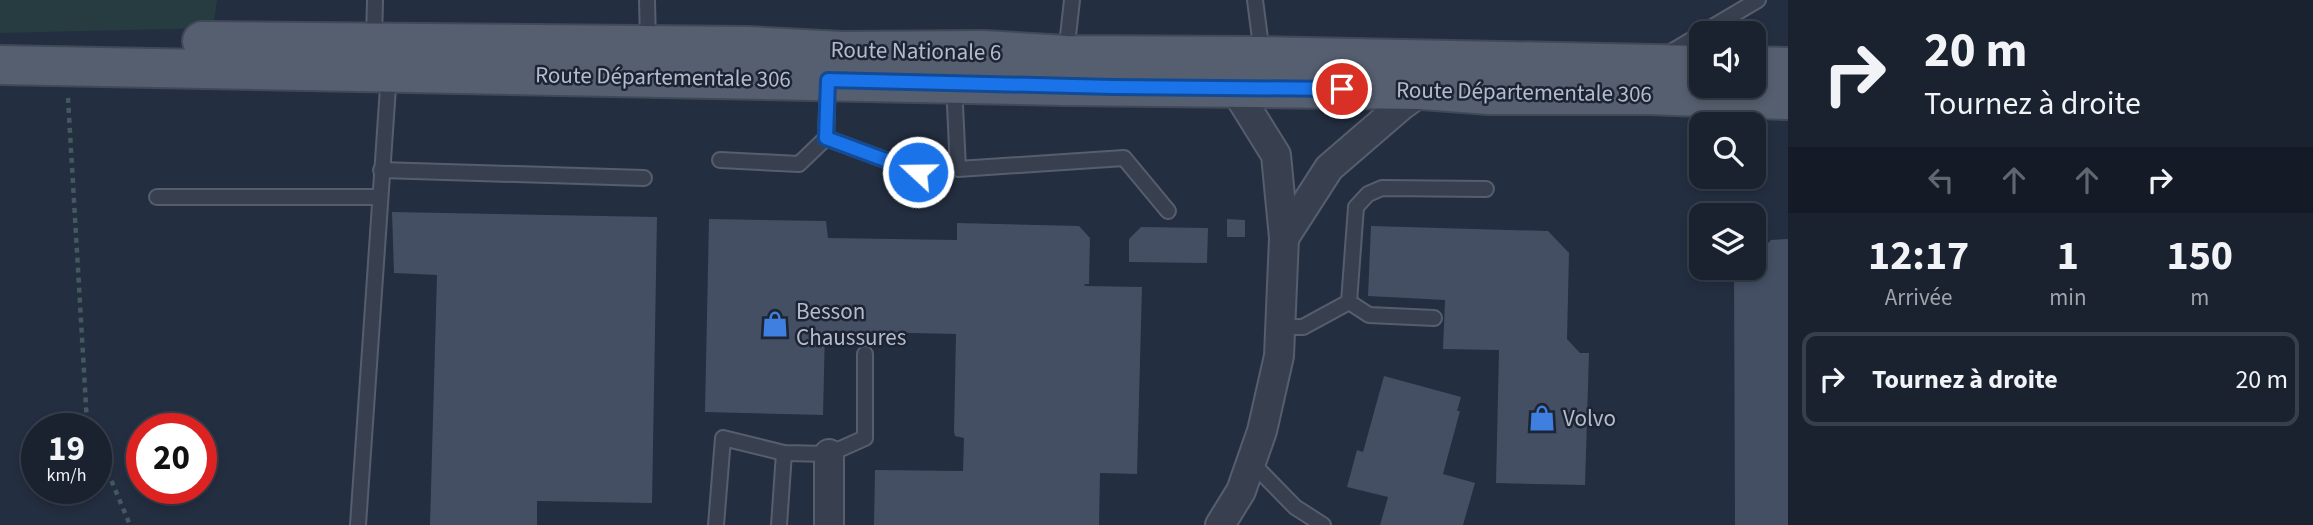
<!DOCTYPE html>
<html lang="fr">
<meta charset="utf-8">
<style>
body{margin:0;font-family:"Source Sans 3",sans-serif;background:#232a38;color:#f1f3f6;height:100vh;display:flex;flex-direction:column;font-size:26px;white-space:nowrap}
*{box-sizing:border-box;margin:0}
p{font-size:23px;color:#9fa4ab}
.icon{flex:none;width:38px;height:38px;fill:none;stroke:currentColor;stroke-width:2;stroke-linecap:round;stroke-linejoin:round}
.map{position:relative;flex:1;overflow:hidden}
.panel{display:flex;flex-direction:column;background:#1a2230;width:525px}
.panel>*{flex:none}
.guide{background:#1a2230;color:#f1f3f6;overflow:hidden}
.controls{position:absolute;left:1689px;top:21px;display:grid;gap:14px}
.controls a{display:grid;place-items:center;width:77px;height:77px;border-radius:14px;background:#1a2230;box-shadow:0 4px 10px #0003,0 0 0 2px #383f4c;font-size:35px}
.speed{position:absolute;left:21px;top:413px;display:flex;gap:14px;font-size:35px;font-weight:700;text-align:center}
.speed>*{display:grid;place-content:center;width:91px;height:91px;border-radius:50%;background:#1a2230;box-shadow:0 4px 10px #0003,0 0 0 2px #383f4c;line-height:1}
.speed small{font-size:18px;font-weight:400}
.speed .limit{border:10px solid #d22;background:#fff;color:#111}
.pin{position:absolute;display:grid;place-items:center;width:60px;height:60px;color:#fff;margin:-30px;border:4px solid #fff;border-radius:50%;box-shadow:0 2px 7px #0007}
.me{position:absolute;width:77px;margin:-38px;rotate:291deg;stroke-linejoin:round;filter:drop-shadow(0 0 5px #0008)}
.turn{display:flex;align-items:center;gap:24px;height:147px;padding:0 21px;font-size:32px}
.turn .icon{width:91px;height:91px;stroke-width:2.5}
.turn b{display:block;font-size:49px;line-height:60px}
.lanes{display:flex;align-items:center;height:66px;padding:0 21px;background:#0003;justify-content:center;gap:35px;direction:ltr}
.lanes .off{opacity:.35}
.eta{display:flex;justify-content:space-evenly;align-items:center;height:119px;text-align:center}
.eta b{font-size:42px;font-weight:700;line-height:49px}
ul{padding:0;list-style:none}
li{display:flex;align-items:center;gap:21px;height:94px;margin:0 14px 10px;padding:0 7px;border:4px solid #383f4c;border-radius:14px}
li div{flex:1}
li b{display:block;font-size:26px}
li em{font-style:normal}
main{display:flex;flex:1;min-height:0}
.map>svg:first-child{display:block}
.green{fill:#263c41}
.building{fill:#444f64}
.lines{fill:none;stroke-linecap:round;stroke-linejoin:round}
.lane-casing{stroke:#565e6d;stroke-width:18}
.street-casing{stroke:#565e6d;stroke-width:32}
.primary-casing{stroke:#414958;stroke-width:42}
.path{stroke:#44595d;stroke-width:4.5;stroke-dasharray:5 5;stroke-linecap:butt}
.lane{stroke:#38404f;stroke-width:14}
.street{stroke:#38404f;stroke-width:28}
.primary{stroke:#565f6f;stroke-width:38}
.route-casing{stroke:#114b97;stroke-width:18}
.route{stroke:#1a73e8;stroke-width:12}
.labels{text-anchor:middle;dominant-baseline:central;stroke-width:5;stroke-linejoin:round;paint-order:stroke}
.street-label{font-size:23px;fill:#b4bbca;stroke:#1d2534}
.poi-label{font-size:23px;fill:#b4bbca;stroke:#1d2534;text-anchor:start}
</style>
<main>
<div class="map">
<svg width="1788" height="525" viewBox="0 0 1788 525">
<rect width="100%" height="100%" fill="#232e40"/>
<path class="green" d="M0,0H217L213,28L0,33Z"/>
<g class="building">
<path d="M392,212L657,217L652,503L537,501V525H430L437,275L394,273Z"/>
<path d="M709,219L826,221L828,238L957,240V223L1079,226L1090,238L1089,284H1084L1085,286L1142,287L1137,474L1100,473L1099,525H874L875,470L963,471L964,438L955,436L954,432L956,334L825,331L823,415L705,412Z"/>
<path d="M1227,219L1245,220V237H1227Z"/>
<path d="M1371,226L1548,231L1569,253L1567,339L1580,353H1589L1585,485L1496,483L1499,350L1443,349L1445,300L1368,296Z"/>
<path d="M1141,227L1208,228L1207,263L1129,262V239Z"/>
<path d="M1788,239V525H1735L1734,268H1754V260H1764L1765,246L1771,240Z"/>
<path d="M1384,376L1461,397L1457,411H1460L1443,474L1475,483L1463,525H1380L1388,497L1347,487L1357,450L1363,452Z"/>
</g>
<g class="lines">
<g class="lane-casing">
<g id="lane">
<path d="M647,0L648,42"/>
<path d="M1255,0L1262,54"/>
<path d="M1702,33L1758,0"/>
<path d="M374,42L375,0"/>
<path d="M1066,54L1072,0"/>
<path d="M1666,55L1701,34"/>
<path d="M954,84L958,169L1124,158L1168,211"/>
<path d="M826,138L918,172"/>
<path d="M720,160L799,164L826,138L828,81"/>
<path d="M381,170L644,178"/>
<path d="M157,197H379"/>
<path d="M1349,302L1369,315L1434,318"/>
<path d="M1280,327H1303L1349,302L1356,207L1368,194L1382,188L1486,189"/>
<path d="M1251,462L1295,507L1323,525"/>
<path d="M358,525L389,73"/>
<path d="M716,525L723,438L784,453L829,454L865,438V354"/>
<path d="M779,525L784,453"/>
</g>
</g>
<g class="street-casing">
<g id="street">
<path d="M1235,89L1276,155L1284,238L1329,168L1402,105L1423,90"/>
<path d="M829,454V525"/>
<path d="M1220,525L1241,491L1262,431L1279,356L1284,238"/>
</g>
</g>
<g class="primary-casing">
<g id="primary">
<path d="M202,41L747,46L842,51L983,50L1066,55L1262,56L1701,65"/>
<path d="M0,65L1065,86L1423,90L1489,95H1647L1788,100"/>
<path d="M1754,66L1788,67"/>
</g>
</g>
<g class="path">
<path d="M68,98L87,423L90,429"/>
<path d="M96,444L130,525"/>
</g>
<use href="#lane" class="lane"/>
<use href="#street" class="street"/>
<use href="#primary" class="primary"/>
</g>
<g class="lines">
<g class="route-casing">
<path id="route" d="M918,172L826,138L828,80L1113,87L1342,89"/>
</g>
<use href="#route" class="route"/>
</g>
<defs>
<g id="shop-bare" transform="scale(2.1)"><path d="M-5-2.5h2.3a2.7 3.5 0 0 1 5.4 0H5L5.5 6h-11ZM-1.5-2.5h3a1.5 2.3 0 0 0-3 0Z" fill="#3f7fe0" stroke="#1d2534" stroke-width="2.5" paint-order="stroke"/></g>
</defs>
<g fill-rule="evenodd">
<use href="#shop-bare" x="775" y="324"/>
<use href="#shop-bare" x="1542" y="418"/>
</g>
<g class="labels">
<g class="street-label">
<text transform="translate(916 51) rotate(1)">Route Nationale 6</text>
<text transform="translate(663 77) rotate(1)">Route Départementale 306</text>
<text transform="translate(1524 92) rotate(1)">Route Départementale 306</text>
</g>
<g class="poi-label">
<text x="796" y="311">Besson<tspan x="796" dy="26">Chaussures</tspan></text>
<text x="1563" y="418">Volvo</text>
</g>
</g>
</svg>
<div class="controls">
<a><svg class="icon" aria-label="sound" viewBox="0 0 24 24"><path d="M4 9h4l5-4v14l-5-4H4zM17 9q2 3 0 6"/></svg></a>
<a><svg class="icon" aria-label="search" viewBox="0 0 24 24"><circle cx="10" cy="10" r="6"/><path d="M15 15l6 6"/></svg></a>
<a><svg class="icon" aria-label="layers" viewBox="0 0 24 24"><path d="M12 4l9 5-9 5-9-5zM3 14l9 5 9-5"/></svg></a>
</div>
<div class="speed"><div>19<small>km/h</small></div><div class="limit">20</div></div>
<div class="pin" style="left:1342px;top:89px;background:#d93025"><svg class="icon" aria-label="arrive" viewBox="0 0 24 24"><path d="M6 21V4h12l-3 4 3 4H6"/></svg></div>
<svg class="me" style="left:918px;top:172px" viewBox="-20 -20 40 40"><circle r="17" fill="#1a73e8" stroke="#fff" stroke-width="3"/><path d="M0-11L8 9 0 5-8 9z" fill="#fff"/></svg>
</div>
<section class="panel">
<div class="guide">
<div class="turn"><svg class="icon" aria-label="right" viewBox="0 0 24 24"><path d="M7 20v-9h11M14 6l5 5-5 5"/></svg><div><b>20 m</b>Tournez à droite</div></div>
<div class="lanes"><svg class="icon off" aria-label="left" viewBox="0 0 24 24"><path d="M17 20v-9H6M10 6l-5 5 5 5"/></svg><svg class="icon off" aria-label="ahead" viewBox="0 0 24 24"><path d="M12 20V5M6 11l6-6 6 6"/></svg><svg class="icon off" aria-label="ahead" viewBox="0 0 24 24"><path d="M12 20V5M6 11l6-6 6 6"/></svg><svg class="icon" aria-label="right" viewBox="0 0 24 24"><path d="M7 20v-9h11M14 6l5 5-5 5"/></svg></div>
</div>
<div class="eta">
<div><b>12:17</b><p>Arrivée</p></div>
<div><b>1</b><p>min</p></div>
<div><b>150</b><p>m</p></div>
</div>
<ul>
<li><svg class="icon" aria-label="right" viewBox="0 0 24 24"><path d="M7 20v-9h11M14 6l5 5-5 5"/></svg><div><b>Tournez à droite</b></div><em>20 m</em></li>
</ul>
</section>
</main>
